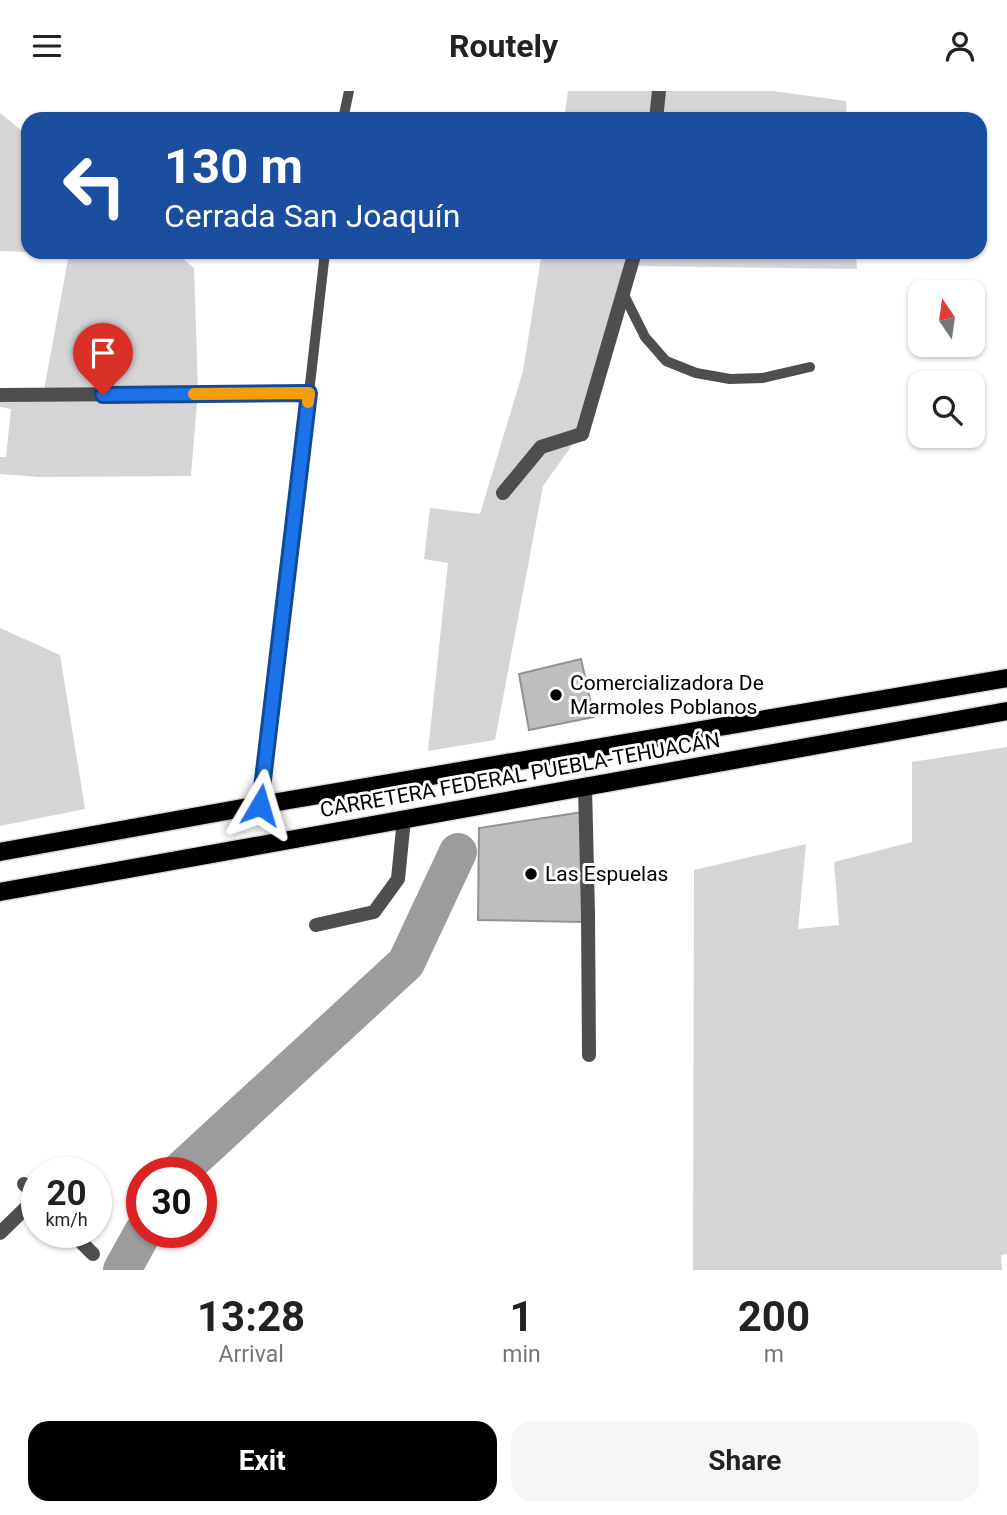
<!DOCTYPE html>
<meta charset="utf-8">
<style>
body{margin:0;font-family:Roboto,sans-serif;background:#f6f6f6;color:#222;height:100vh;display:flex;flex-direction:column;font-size:26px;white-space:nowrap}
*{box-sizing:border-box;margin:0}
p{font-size:23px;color:#767676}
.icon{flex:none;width:38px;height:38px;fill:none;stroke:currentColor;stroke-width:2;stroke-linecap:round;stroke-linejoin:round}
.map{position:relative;height:1179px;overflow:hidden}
.sheet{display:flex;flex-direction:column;background:#fff;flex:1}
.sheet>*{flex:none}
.banner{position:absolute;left:21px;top:21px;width:966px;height:147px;border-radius:21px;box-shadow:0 2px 5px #0004;background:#1a4fa0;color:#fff;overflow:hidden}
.needle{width:46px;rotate:347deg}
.buttons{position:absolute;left:908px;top:189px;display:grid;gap:14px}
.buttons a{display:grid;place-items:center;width:77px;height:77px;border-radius:14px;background:#fff;box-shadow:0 2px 5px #0004;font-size:35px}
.speed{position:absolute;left:21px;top:1066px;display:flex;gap:14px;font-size:35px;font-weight:700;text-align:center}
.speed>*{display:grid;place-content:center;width:91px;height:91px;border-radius:50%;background:#fff;box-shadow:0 2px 5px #0004;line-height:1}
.speed small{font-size:18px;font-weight:400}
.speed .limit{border:10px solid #d22;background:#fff;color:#111}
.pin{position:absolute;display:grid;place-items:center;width:60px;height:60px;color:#fff;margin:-72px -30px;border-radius:50% 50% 50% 0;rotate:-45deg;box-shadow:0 0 7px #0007}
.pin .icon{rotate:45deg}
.me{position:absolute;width:77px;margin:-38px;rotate:7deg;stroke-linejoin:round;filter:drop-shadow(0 0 5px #0008)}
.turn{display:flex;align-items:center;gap:24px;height:147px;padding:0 28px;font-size:32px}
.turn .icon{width:91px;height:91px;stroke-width:2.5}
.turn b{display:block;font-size:49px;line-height:60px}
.eta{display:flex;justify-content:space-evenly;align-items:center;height:119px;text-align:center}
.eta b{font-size:42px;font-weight:700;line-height:49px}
.primary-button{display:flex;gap:14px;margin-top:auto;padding:14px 28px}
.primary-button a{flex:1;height:80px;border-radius:21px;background:#000;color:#fff;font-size:28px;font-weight:700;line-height:80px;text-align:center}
.primary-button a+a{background:#f6f6f6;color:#222}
header{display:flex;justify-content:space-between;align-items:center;height:91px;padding:0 28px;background:#fff;font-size:32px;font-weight:700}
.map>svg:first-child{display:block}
.green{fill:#d5d5d5}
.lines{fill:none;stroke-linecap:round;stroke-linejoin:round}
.river{stroke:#9c9c9c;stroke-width:38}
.building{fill:#bebebe;stroke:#929292;stroke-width:2}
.primary-casing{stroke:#dbdbdb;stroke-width:21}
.service{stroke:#4e4e4e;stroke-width:10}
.pedestrian{stroke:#4e4e4e;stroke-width:14}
.minor{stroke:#4e4e4e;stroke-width:14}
.primary{stroke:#000;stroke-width:18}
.route-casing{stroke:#114b97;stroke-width:18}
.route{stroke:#1a73e8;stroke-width:12}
.slow{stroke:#f59e0b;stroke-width:12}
.poi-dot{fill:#000;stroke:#fff;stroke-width:2.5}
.labels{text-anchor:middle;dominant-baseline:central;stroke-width:6;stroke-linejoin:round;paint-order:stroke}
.poi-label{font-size:21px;fill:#000;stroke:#fff;text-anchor:start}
.street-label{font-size:21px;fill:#000;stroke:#fff}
</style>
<header><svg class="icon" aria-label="menu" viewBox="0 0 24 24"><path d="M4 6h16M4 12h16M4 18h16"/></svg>Routely<svg class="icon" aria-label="person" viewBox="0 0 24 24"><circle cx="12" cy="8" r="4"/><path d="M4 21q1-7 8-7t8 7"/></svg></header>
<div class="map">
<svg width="1007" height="1179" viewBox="0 0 1007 1179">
<rect width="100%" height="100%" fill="#fff"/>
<g class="green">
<path d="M568,0H657L656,28H564Z"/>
<path d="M658,0H773L846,10L847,28H658Z"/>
<path d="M0,22L28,45V161L0,160Z"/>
<path d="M32,161H175L194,177L198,300L191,385L39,386L0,383V366H6L11,318L0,316V300L44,299L69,163Z"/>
<path d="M542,161H637L580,343L543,395L495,649L428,660L448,472L424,468L430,417L480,423L523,280Z"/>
<path d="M641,161H856L857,178L636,175Z"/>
<path d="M0,537L60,564L85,718L0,735Z"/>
<path d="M1007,656V1163L1001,1164L1002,1179H693L694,779L806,753L798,838L839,834L834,771L912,751V671Z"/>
</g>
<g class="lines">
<g class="river">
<path d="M178,1082L406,872L458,761"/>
<path d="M122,1179L143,1141"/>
</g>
</g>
<g class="building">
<path d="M581,568L594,626L529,639L519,583Z"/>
<path d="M583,721V831L478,829L479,737Z"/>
</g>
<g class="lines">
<g class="primary-casing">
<g id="primary">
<path d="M0,761L260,714L1007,587"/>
<path d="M0,801L1007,620"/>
</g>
</g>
<g class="service">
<path d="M343,28L349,0"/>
<path d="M623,202L645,246L666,270L696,282L730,288L763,287L810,276"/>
<path d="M309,302L325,161"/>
</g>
<path class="pedestrian" d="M503,402L541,356L582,343"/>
<g class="minor">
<path d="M656,28L659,0"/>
<path d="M0,304L309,302L260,714"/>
<path d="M582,343L635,161"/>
<path d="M585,695L588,823L589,964"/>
<path d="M316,834L374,821L398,788L404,728"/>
<path d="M24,1093L37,1106"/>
<path d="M71,1141L93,1163"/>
<path d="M0,1142L37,1106"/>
</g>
<use href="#primary" class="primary"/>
</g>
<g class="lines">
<g class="route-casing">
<path id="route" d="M103,304L309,302L260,714"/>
</g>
<use href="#route" class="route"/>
<path class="slow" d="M194,303L309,302L308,311"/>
</g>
<g class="poi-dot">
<circle cx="556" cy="604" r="7"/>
<circle cx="531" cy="783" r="7"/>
</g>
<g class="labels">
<g class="poi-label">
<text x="570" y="592">Comercializadora De<tspan x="570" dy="24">Marmoles Poblanos</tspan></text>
<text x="545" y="783">Las Espuelas</text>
</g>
<g class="street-label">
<text transform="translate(520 684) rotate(-10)">CARRETERA FEDERAL PUEBLA-TEHUACÁN</text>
</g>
</g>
</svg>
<div class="buttons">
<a><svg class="needle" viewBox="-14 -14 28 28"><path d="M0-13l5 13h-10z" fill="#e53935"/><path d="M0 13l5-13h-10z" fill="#767676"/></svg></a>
<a><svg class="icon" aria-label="search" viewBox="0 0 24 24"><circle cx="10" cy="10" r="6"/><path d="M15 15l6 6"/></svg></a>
</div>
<div class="speed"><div>20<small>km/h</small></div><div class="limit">30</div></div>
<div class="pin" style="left:103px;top:304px;background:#d93025"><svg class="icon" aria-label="arrive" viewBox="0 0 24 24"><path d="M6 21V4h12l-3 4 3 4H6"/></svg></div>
<svg class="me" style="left:260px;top:714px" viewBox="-20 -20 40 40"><path d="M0-17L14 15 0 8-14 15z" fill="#1a73e8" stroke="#fff" stroke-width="4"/></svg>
<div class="banner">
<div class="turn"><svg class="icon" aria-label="left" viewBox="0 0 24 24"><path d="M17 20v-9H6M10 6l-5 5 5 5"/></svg><div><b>130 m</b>Cerrada San Joaquín</div></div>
</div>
</div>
<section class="sheet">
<div class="eta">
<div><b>13:28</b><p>Arrival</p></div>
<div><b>1</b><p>min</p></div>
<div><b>200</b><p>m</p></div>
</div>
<div class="primary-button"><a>Exit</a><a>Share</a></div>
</section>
